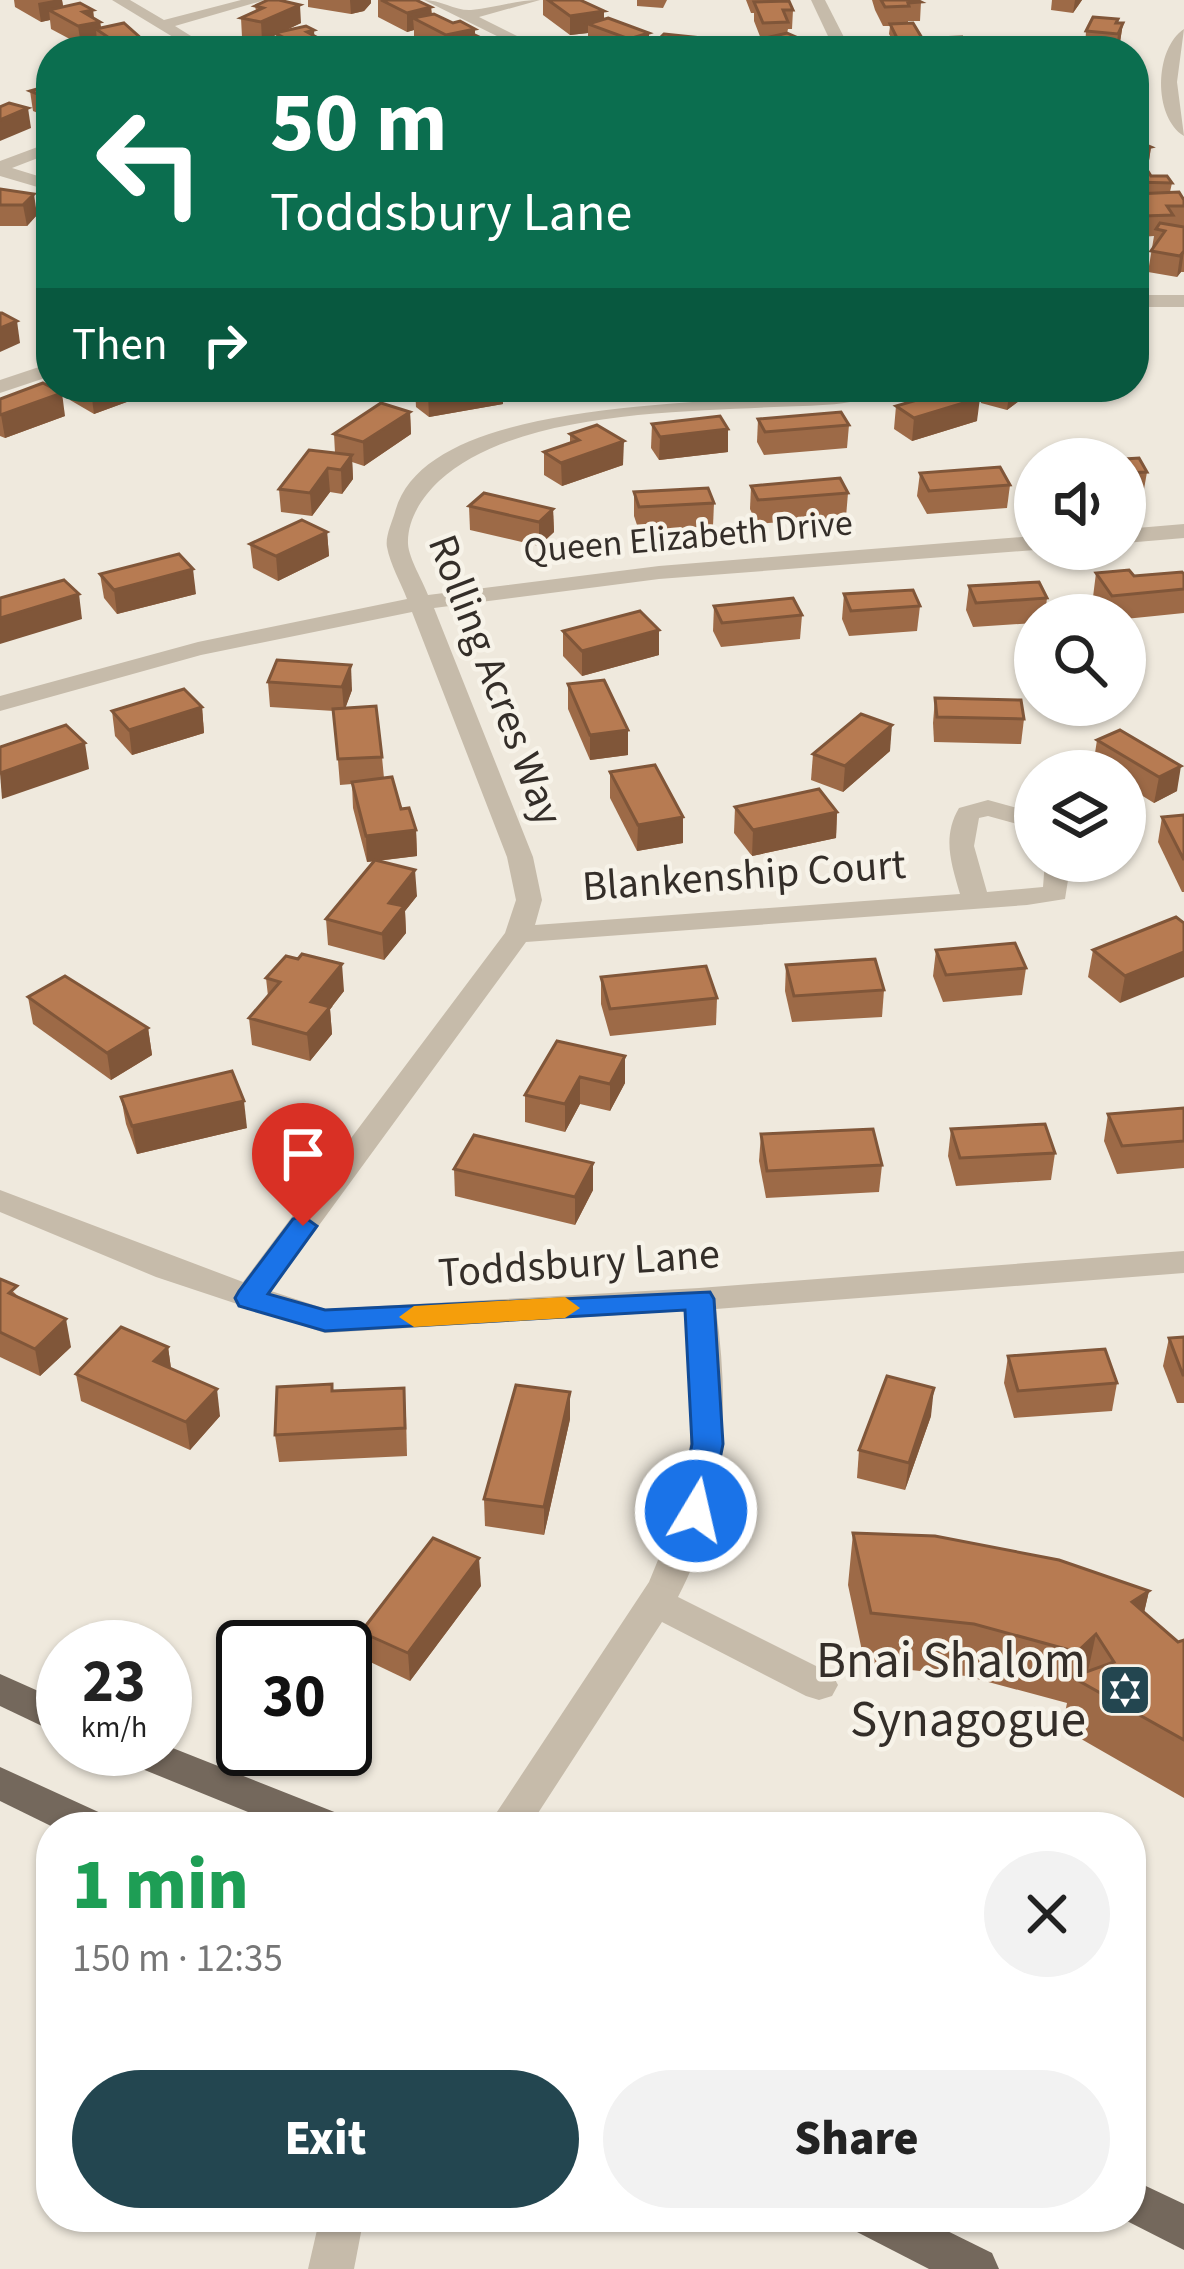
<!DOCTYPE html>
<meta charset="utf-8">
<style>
body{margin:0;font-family:"Source Sans 3",sans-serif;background:#f2f2f2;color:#222;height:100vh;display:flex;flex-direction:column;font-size:45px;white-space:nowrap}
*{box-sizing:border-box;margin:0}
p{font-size:39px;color:#767676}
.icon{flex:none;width:66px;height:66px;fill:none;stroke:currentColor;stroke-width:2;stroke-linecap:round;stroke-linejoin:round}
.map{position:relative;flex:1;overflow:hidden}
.panel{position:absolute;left:36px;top:1812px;width:1110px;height:420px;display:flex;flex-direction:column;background:#fff;border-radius:48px;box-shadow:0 3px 9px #0004}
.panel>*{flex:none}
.top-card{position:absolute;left:36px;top:36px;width:1113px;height:366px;border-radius:48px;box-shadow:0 3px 9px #0004;background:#0b6e4f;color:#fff;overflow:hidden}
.tools{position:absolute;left:1014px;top:438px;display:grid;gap:24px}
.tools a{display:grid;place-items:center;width:132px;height:132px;border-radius:50%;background:#fff;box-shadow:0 3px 9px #0004;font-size:60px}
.speed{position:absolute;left:36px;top:1620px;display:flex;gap:24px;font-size:60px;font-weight:700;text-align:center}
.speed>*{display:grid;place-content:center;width:156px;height:156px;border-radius:50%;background:#fff;box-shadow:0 3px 9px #0004;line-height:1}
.speed small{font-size:30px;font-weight:400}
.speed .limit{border:6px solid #111;border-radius:18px;background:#fff;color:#111}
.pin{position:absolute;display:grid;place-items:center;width:102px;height:102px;color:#fff;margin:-123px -51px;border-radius:50% 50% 50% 0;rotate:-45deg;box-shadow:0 0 12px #0007}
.pin .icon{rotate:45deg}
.me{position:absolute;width:132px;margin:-66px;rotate:9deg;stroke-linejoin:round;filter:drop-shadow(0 0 9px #0008)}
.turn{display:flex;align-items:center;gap:42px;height:252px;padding:0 36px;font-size:54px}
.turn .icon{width:156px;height:156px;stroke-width:2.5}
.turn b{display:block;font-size:84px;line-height:102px}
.then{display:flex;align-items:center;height:114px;padding:0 36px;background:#0003;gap:24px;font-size:45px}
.round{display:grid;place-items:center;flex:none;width:126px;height:126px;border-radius:63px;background:#f2f2f2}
.overview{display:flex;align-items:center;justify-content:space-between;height:204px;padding:0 36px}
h1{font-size:72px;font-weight:800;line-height:90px;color:#1e9e55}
.primary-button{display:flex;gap:24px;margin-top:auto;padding:24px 36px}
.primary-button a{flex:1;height:138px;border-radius:72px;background:#234650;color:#fff;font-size:48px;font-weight:800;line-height:138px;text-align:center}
.primary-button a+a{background:#f2f2f2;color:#222}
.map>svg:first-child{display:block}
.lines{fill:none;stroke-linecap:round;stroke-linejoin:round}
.minor{fill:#c6bbaa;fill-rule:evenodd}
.major{fill:#74685c;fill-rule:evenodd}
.wall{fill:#9d6a47}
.shaded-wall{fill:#805639}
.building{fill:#b77b52;stroke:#805639;stroke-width:3}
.route{fill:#1a73e8;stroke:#114b97;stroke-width:3}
.slow{fill:#f59e0b}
.labels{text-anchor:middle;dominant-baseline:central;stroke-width:9;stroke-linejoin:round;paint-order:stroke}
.far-street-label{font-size:36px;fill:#342e29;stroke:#f7f3e9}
.street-label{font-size:42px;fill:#342e29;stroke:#f7f3e9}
.near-poi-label{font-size:51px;fill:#342e29;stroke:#f7f3e9;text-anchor:end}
</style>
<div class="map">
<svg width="1184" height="2269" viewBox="0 0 1184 2269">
<rect width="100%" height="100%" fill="#efe9dd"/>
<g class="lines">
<g class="minor">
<path d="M112,0H130L164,20L241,0H265L175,26L215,51H196Z"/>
<path d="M424,0C441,0 456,11 471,10C495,8 516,0 540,0L479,17L547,51H527Z"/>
<path d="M811,0H825L851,51H835Z"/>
<path d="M1184,29L1177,82L1184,136C1153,117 1154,49 1184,29Z"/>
<path d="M51,142V153L12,168L51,180V191L0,176V161Z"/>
<rect x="1134" y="295" width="50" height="12"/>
<path d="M51,363V376L0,393V380Z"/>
<path d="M854,387H890C862,408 809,405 774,407C677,412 514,412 439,481C423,496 407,519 408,544C409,559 423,581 428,595L659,566L1035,536V550L659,579L434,608L533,857L542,900L535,925L960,894C951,863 942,837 959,808L988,800L1035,813V829L988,816L979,818L974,846L987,892L1043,887L1045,861H1071L1065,899L1027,905L526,942L271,1291L326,1309L699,1288L1184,1251V1273L716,1309C730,1409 726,1505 678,1597L832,1674L838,1685L832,1696L819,1700L806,1696L662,1622L529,1827H487L649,1582L678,1511L690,1444V1363L684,1311L325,1333L156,1277L0,1212V1190L243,1282L505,933L516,900L507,857L412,612L201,655L0,711V696L198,642L407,599C401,583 390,564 387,547C385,537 392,522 395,512C428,386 754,410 854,387Z"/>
<path d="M1184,524V538L1125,543V529Z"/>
<path d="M320,2217H364L354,2269H308Z"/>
</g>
<g class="major">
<path d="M0,1674L63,1702V1736L0,1706Z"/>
<path d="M165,1745L342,1815L348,1827H285L120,1760L115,1749H165Z"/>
<path d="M0,1767L105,1815L111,1827H53L0,1801Z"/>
<path d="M1131,2179L1184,2204V2250L1119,2217H1131Z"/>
<path d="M851,2217H919L992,2253L999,2269H929L857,2232Z"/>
</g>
</g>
<g class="wall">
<path d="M14,0H62L63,7L93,10L94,18L100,22L101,28L144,41L145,51H102L98,48L97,42L81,45L51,29L50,20L41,22L15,7Z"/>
<path d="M308,0H371V3L364,11L351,14L308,7Z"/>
<path d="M378,0H416L431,7L432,14L509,51H440L414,37V30L407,32L378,17Z"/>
<path d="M543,0H580L649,51H610L588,43V33L570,35L543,15Z"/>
<path d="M637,0H667L663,8L637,6Z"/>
<path d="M746,0H777L793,10L792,29H788L787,33L805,41V51H740V44L761,39L754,21V13H751Z"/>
<path d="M872,0H917L921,2L920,21H908V24L922,38L966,45V51L898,50L889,34L890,26H883L875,10Z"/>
<path d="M1052,0H1082L1073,13L1051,10Z"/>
<path d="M255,6L301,23L286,30L315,36L329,44V51H277L276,35L262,41L242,37L241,18L256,11Z"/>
<path d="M1118,19V23H1123L1120,42L1116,51L1085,50L1086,31Z"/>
<path d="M721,40L720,51H656V42Z"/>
<path d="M51,85V118H50L33,111L30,91Z"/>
<path d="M1134,140L1151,147L1148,167L1145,168L1151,176L1172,183L1170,192L1184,200V272H1181L1177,277L1148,272L1154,236L1140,237L1135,229Z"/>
<path d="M0,189L37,215L27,226H0Z"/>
<path d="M51,289V319L44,318L41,296Z"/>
<path d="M68,387H154V392L94,414L70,400Z"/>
<path d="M415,387H502L503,404L429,417L416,407Z"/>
<path d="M982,387H1038L1007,410L981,403Z"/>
<path d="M923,391L977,421L912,441L894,429L896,406L922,398Z"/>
<path d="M0,399L65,416L5,438L0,436Z"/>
<path d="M410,412L411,434L364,466L352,462L353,479L342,494L330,492L312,516L281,512L279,489L335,453L334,434Z"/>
<path d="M758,419L849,425L847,448L764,455L757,442Z"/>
<path d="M652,424L728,429V452L659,460L651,448Z"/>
<path d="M570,434L623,465L562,486L544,475V452L570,443Z"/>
<path d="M1125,459L1147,472L1143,495L1125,496Z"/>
<path d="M920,473L1010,485L1007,508L927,514L917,496Z"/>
<path d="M751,486L848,493L846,517L757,524L750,509Z"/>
<path d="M634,492L714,503L713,526L639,531L634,516Z"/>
<path d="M469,506L553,509L554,532L539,546L470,530Z"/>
<path d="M327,532L329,556L278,581L253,568L250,544Z"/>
<path d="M1096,573L1134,576L1184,574V613L1125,619V615H1105L1093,597Z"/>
<path d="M100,574L196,594L117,614L104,598Z"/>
<path d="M969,586L1047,598L1045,615H1035V623L973,627L966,610Z"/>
<path d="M844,594L920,606L917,631L849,636L842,619Z"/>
<path d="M714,606L802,615L800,639L721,647L713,631Z"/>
<path d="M659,630V655L582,676L563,656V631Z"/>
<path d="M277,660L352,690L345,708L382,757L384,778L416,830L417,856L377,861L417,896L405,911L406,933L384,960L328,945L326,919L375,861L367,862L353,808L352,784L340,785L334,711L270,707L268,682Z"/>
<path d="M568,684L628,755L590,760L568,709Z"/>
<path d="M935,698L1024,719L1021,744L934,742L933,723Z"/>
<path d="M202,707L204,733L132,755L115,736L112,711Z"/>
<path d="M1120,730L1177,791L1154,803L1125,785V771H1102L1093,766L1097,740Z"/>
<path d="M890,751L843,792L811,780L813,754Z"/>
<path d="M610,772L683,817V843L637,851L610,798Z"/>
<path d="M735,807L837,812L836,838L752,856L734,833Z"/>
<path d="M1184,815V892H1182L1158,842L1162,817Z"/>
<path d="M1176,917L1120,1003L1088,977L1093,950Z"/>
<path d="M936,950L1026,968L1022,995L943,1002L933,976Z"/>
<path d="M786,965L884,990L882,1017L792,1022L785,991Z"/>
<path d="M601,977L717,998L716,1025L610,1036L601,1004Z"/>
<path d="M266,978L344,991L330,1009L332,1034L310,1061L252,1045L249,1018L268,996Z"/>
<path d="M28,997L148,1028L152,1055L111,1080L33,1024Z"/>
<path d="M625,1056V1083L610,1111L580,1104L565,1132L525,1122V1095Z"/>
<path d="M121,1097L247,1128L137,1154L126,1124Z"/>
<path d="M1184,1108V1168L1117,1174L1104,1141L1108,1114Z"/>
<path d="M951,1129L1055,1153L1051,1180L956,1186L948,1156Z"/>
<path d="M761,1134L882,1165L879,1192L766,1198L759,1161Z"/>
<path d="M454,1169L593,1190L575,1225L455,1196Z"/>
<path d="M0,1279L71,1347L40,1376L0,1357Z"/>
<path d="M1184,1337V1403H1177L1163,1366L1169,1338Z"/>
<path d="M168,1347L171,1369L220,1416L190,1450L81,1401L76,1374Z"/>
<path d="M1008,1356L1117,1383L1112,1411L1014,1418L1004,1383Z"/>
<path d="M333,1391L406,1416L407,1456L279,1462L275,1435Z"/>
<path d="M570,1392V1419L544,1535L485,1526L484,1499Z"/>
<path d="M931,1416L905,1490L857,1478L859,1450Z"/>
<path d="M853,1533L1149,1591L1144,1612L1178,1642L1184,1640V1798L1062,1728L1067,1703L966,1676L865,1665L848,1585Z"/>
<path d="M481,1586L410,1681L364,1659L361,1632Z"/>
</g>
<g class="shaded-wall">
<path d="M54,0H62L65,17L49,10L50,20L41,22L38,3Z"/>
<path d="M350,0H371V3L364,11L351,14Z"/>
<path d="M1075,0H1082L1073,13Z"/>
<path d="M300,5L301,23L278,34L275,33L276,35L262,41L261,22Z"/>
<path d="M431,7L432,26L413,18L414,30L407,32V13Z"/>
<path d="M93,10L94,23L100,22L102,33L96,29L97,42L81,45L78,26L83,12Z"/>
<path d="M604,11V30L588,24V33L570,35V16Z"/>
<path d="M1123,23L1120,42L1116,51L1118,34Z"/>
<path d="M475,29V48L452,40V51H447L446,35Z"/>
<path d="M314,30L315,47L329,44V51H306L307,32Z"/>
<path d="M649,33V51H629V39Z"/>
<path d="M144,41L145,51H122L121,46Z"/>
<path d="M805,41V51H756L782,45Z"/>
<path d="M51,97V118H50L47,98Z"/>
<path d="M28,108L31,128L0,141V120Z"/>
<path d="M1151,147L1148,167L1134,170V151Z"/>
<path d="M34,194L37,215L27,226L23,205Z"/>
<path d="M1184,251L1181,272L1177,277L1180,256Z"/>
<path d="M17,321L20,343L0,352V328Z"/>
<path d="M101,387H154V392L94,414L91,391Z"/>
<path d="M471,387H502L503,404L429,417L428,394Z"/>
<path d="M526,387H603V388L526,395Z"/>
<path d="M1010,387H1038L1007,410Z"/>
<path d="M62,393L65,416L5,438L1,415Z"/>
<path d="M980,398L977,421L912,441L914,418Z"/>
<path d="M410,412L411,434L364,466L363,442Z"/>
<path d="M728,429V452L659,460L660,437Z"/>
<path d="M624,441L623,465L562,486L561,463Z"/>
<path d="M352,455L353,479L342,494L341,470Z"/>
<path d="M328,468L330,492L312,516L310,493Z"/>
<path d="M553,509L554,532L539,546V522Z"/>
<path d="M327,532L329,556L278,581L276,556Z"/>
<path d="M193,569L196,594L117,614L114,590Z"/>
<path d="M79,594L82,619L0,644V618Z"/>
<path d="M659,630V655L582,676V651Z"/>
<path d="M351,665L352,690L344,712L342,687Z"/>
<path d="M202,707L204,733L132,755L129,730Z"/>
<path d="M892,725L890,751L843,792L845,766Z"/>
<path d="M628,730V755L590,760V735Z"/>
<path d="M85,743L89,769L2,799L0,773Z"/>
<path d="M1181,766L1177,791L1154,803L1159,777Z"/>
<path d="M837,812L836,838L752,856L753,830Z"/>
<path d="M683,817V843L637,851L638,825Z"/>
<path d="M416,830L417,856L367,862L366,836Z"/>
<path d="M415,870L417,896L405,911L406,933L384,960L382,934L389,903Z"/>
<path d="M1184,952V977L1120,1003L1125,976Z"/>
<path d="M342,964L344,991L330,1009L332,1034L310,1061L307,1034L311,1002Z"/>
<path d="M148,1028L152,1055L111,1080L107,1053Z"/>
<path d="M625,1056V1083L610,1111V1084Z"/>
<path d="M580,1077V1104L565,1132V1104Z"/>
<path d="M244,1101L247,1128L137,1154L132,1126Z"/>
<path d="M593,1163V1190L575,1225V1197Z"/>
<path d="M66,1319L71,1347L40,1376L35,1349Z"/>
<path d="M168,1347L172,1375L154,1361Z"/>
<path d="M934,1388L931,1416L905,1490L909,1463Z"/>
<path d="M217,1389L220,1416L190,1450L186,1422Z"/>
<path d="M570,1392V1419L544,1535V1507Z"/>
<path d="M479,1558L481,1586L410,1681L408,1653Z"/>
<path d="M1149,1591L1137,1643L1132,1602Z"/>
<path d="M1096,1634L1085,1685L1072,1677L1077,1652Z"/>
</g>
<g class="building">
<path d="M268,0H279L300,5L261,22L241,18L263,8L255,6Z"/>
<path d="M381,0H416L431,7L407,13Z"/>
<path d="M548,0H580L604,11L570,16Z"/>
<path d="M881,0H917L921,2L908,3L909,6L885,7Z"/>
<path d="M789,1L793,10H783L788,22L763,23L754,2Z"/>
<path d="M80,3L93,10L83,12L100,22L78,26L49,10Z"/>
<path d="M434,14L453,23L460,21L475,29L446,35L413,18Z"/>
<path d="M1093,17L1118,19L1116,23H1123L1118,34L1086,31Z"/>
<path d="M608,18L649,33L629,39L588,24Z"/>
<path d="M124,23L144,41L121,46L96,29Z"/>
<path d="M913,23L922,38L898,40L890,24Z"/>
<path d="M306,26L314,30L307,32L329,44L306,49L275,33Z"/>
<path d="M787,33L805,41L756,51L740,44Z"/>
<path d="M664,34L721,40L713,49L656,42Z"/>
<path d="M475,35L509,51H474L452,40Z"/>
<path d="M962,37L966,45L936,46L939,51H914L907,39Z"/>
<path d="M1060,39L1085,41V51H1057Z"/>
<path d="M357,46L367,51H336Z"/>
<path d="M51,85V97L47,98L30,91Z"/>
<path d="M9,103L28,108L0,120V107Z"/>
<path d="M1134,140L1151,147L1134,151Z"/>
<path d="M1134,160H1141L1151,176H1167L1172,183L1134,182Z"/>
<path d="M0,189L34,194L23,205H0Z"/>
<path d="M1179,192L1184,200V206H1167L1173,215L1143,216L1138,208H1144L1136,194Z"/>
<path d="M1160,223L1184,227V251L1180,256L1151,251L1165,231L1156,229Z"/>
<path d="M0,313H2L17,321L0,328Z"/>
<path d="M43,383L62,393L0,415V399Z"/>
<path d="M418,387H471L428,394Z"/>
<path d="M935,387H960L980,398L914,418L896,406L931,396L923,391Z"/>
<path d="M381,403L410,412L363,442L334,434Z"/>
<path d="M841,412L849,425L765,432L758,419Z"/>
<path d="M720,416L728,429L660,437L652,424Z"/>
<path d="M597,425L624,441L561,463L544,452L579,440L570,434Z"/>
<path d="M309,450L352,455L341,470L328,468L310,493L279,489Z"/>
<path d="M1139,458L1147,472L1125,473V459Z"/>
<path d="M1000,467L1010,485L929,491L920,473Z"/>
<path d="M840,478L848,493L758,500L751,486Z"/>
<path d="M708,488L714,503L639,507L634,492Z"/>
<path d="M484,493L553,509L539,522L469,506Z"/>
<path d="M302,520L327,532L276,556L250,544Z"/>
<path d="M179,554L193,569L114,590L100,574Z"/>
<path d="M1129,570L1134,576L1182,572L1184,574V589L1112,596L1096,573Z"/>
<path d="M64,580L79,594L0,618V598Z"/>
<path d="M1039,582L1047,598L976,603L969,586Z"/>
<path d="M913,590L920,606L851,611L844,594Z"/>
<path d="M793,598L802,615L722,623L714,606Z"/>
<path d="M640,611L659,630L582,651L563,631Z"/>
<path d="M277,660L351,665L342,687L268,682Z"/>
<path d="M604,680L628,730L590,735L568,684Z"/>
<path d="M184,689L202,707L129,730L112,711Z"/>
<path d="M935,698L1021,700L1024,719L937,717Z"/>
<path d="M376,706L382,757L338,759L333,709Z"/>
<path d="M861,714L892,725L845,766L813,754Z"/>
<path d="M66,725L85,743L0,773V747Z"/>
<path d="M1120,730L1181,766L1159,777L1097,740Z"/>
<path d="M655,765L683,817L638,825L610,772Z"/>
<path d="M392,777L401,809L409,808L416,830L366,836L352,782Z"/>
<path d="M819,789L837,812L753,830L735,807Z"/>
<path d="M1184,815V860L1162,817Z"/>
<path d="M375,860L415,870L389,903L404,906L382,934L326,919Z"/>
<path d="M1176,917L1184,923V952L1125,976L1093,950Z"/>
<path d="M1015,943L1026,968L946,975L936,950Z"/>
<path d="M302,954L342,964L311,1002L330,1007L307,1034L249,1018L280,982L266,978L286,956L298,959Z"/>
<path d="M875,959L884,990L794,996L786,965Z"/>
<path d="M706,966L717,998L610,1009L601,977Z"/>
<path d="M65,976L148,1028L107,1053L28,997Z"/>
<path d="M557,1041L625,1056L610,1084L580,1077L565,1104L525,1095Z"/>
<path d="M232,1071L244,1101L132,1126L121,1097Z"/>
<path d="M1184,1108V1141L1122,1146L1108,1114Z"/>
<path d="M1045,1124L1055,1153L960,1158L951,1129Z"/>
<path d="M873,1129L882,1165L767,1171L761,1134Z"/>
<path d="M474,1135L593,1163L575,1197L454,1169Z"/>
<path d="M0,1279L17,1286L9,1293L66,1319L35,1349L0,1332Z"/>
<path d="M121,1327L168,1347L154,1361L217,1389L186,1422L76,1374Z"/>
<path d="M1184,1337V1375H1183L1169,1338Z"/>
<path d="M1105,1349L1117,1383L1018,1391L1008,1356Z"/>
<path d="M887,1376L934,1388L909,1463L859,1450Z"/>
<path d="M332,1384V1391L404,1388L405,1428L275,1435L277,1387Z"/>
<path d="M516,1385L570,1392L544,1507L484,1499Z"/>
<path d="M853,1533L935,1536L1059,1560L1149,1591L1132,1602L1178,1642L1184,1640V1740L1072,1677L1114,1662L1096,1634L1077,1652L974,1624L871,1613Z"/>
<path d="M433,1538L479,1558L408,1653L361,1632Z"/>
</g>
<path class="route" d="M303,1216L317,1226L268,1294L325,1310L710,1292L714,1299L723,1444L708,1520H685L680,1511L692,1444L685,1310L325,1331L239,1306L235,1298L239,1291L293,1219Z"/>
<path class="slow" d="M565,1297L580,1308L565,1318L414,1327L399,1317L414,1306Z"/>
<defs>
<g id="synagogue-square" transform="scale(2.7)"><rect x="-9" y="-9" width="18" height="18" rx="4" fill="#234650" stroke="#f7f3e9"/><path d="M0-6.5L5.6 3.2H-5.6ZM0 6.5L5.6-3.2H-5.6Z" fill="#fff"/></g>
</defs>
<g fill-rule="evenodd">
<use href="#synagogue-square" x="1125" y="1690"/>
</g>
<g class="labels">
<g class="far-street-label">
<text transform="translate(688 537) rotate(-5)">Queen Elizabeth Drive</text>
</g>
<g class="street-label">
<text transform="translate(495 680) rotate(69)">Rolling Acres Way</text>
<text transform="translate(744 876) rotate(-4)">Blankenship Court</text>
<text transform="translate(579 1264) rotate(-4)">Toddsbury Lane</text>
</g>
<g class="near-poi-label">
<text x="1086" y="1661">Bnai Shalom<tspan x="1086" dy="59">Synagogue</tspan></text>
</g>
</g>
</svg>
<div class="tools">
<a><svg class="icon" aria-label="sound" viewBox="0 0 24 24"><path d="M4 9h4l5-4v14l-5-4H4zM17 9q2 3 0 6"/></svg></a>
<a><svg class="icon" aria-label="search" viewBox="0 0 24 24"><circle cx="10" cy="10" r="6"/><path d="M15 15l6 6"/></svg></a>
<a><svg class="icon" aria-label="layers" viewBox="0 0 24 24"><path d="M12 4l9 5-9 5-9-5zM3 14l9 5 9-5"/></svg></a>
</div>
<div class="speed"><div>23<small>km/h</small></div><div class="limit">30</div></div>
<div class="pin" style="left:303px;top:1226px;background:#d93025"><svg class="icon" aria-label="arrive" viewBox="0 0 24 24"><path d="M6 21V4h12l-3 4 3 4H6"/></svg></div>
<svg class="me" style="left:696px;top:1511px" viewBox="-20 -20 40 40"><circle r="17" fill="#1a73e8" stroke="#fff" stroke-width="3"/><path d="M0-11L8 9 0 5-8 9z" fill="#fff"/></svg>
<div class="top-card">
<div class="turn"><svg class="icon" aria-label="left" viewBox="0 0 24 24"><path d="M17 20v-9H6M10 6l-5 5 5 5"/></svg><div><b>50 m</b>Toddsbury Lane</div></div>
<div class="then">Then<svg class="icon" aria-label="right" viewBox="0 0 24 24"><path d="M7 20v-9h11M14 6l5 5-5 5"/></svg></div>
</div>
<section class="panel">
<div class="overview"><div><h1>1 min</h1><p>150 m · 12:35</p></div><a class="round"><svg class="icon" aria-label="close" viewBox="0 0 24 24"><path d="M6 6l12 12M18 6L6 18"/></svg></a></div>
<div class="primary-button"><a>Exit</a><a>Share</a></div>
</section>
</div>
